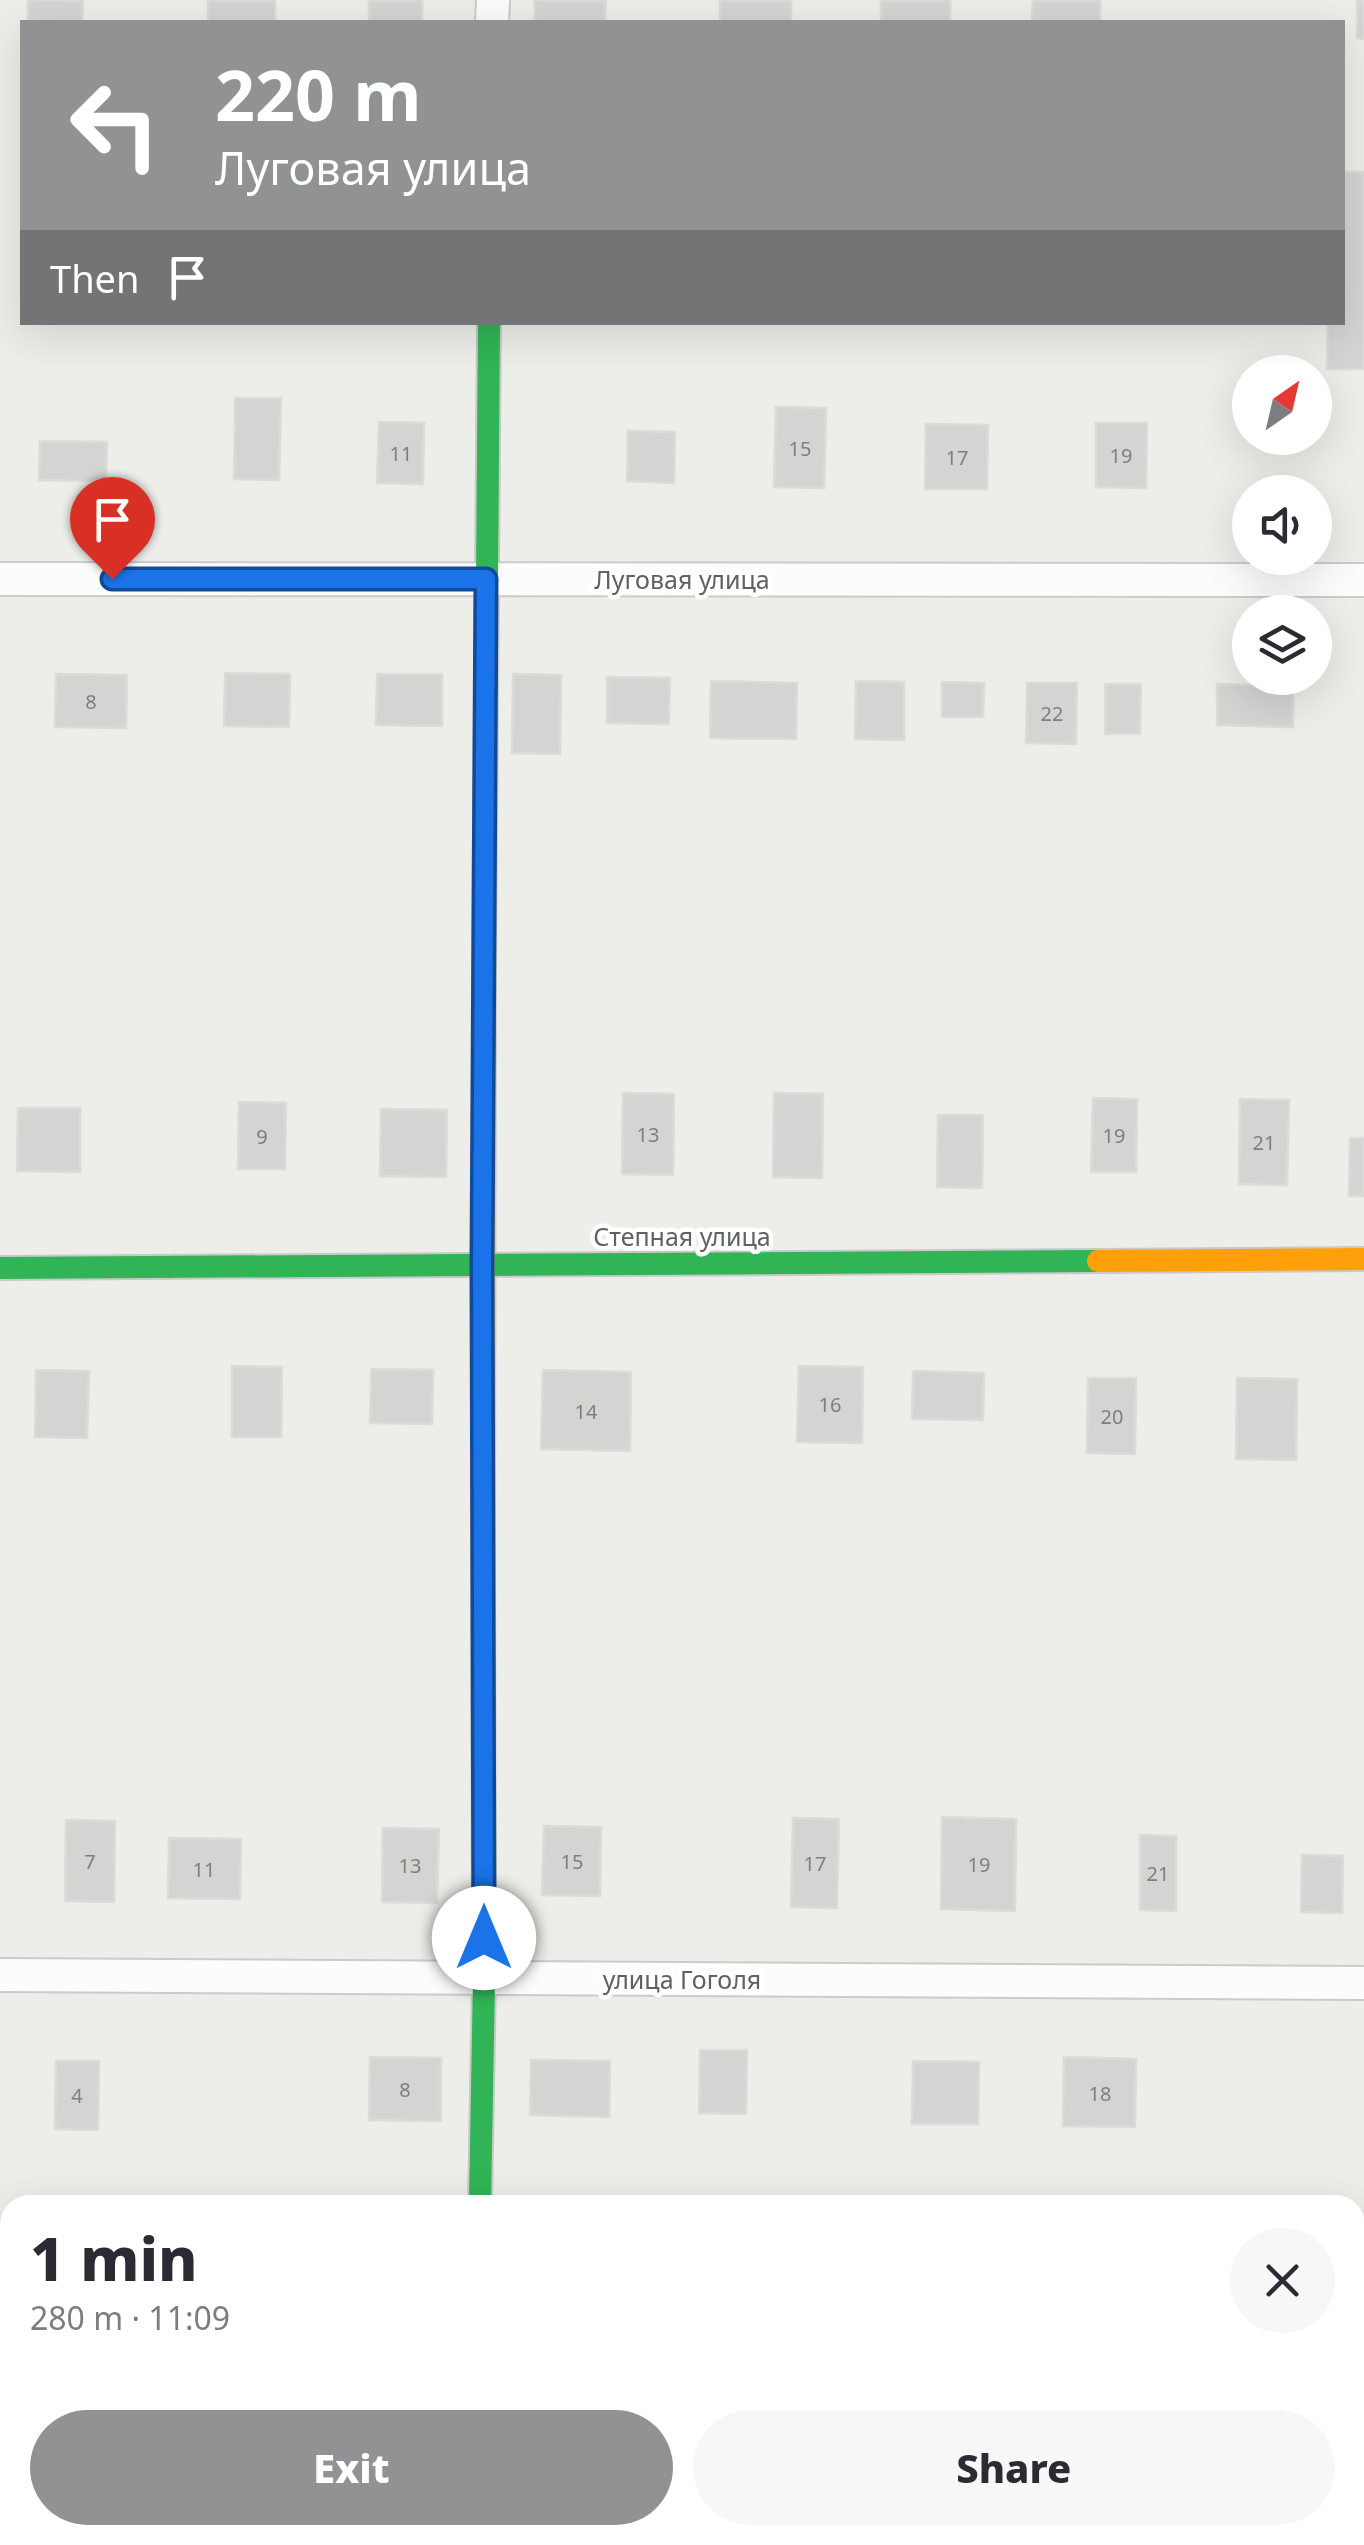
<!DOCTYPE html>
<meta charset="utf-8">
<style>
body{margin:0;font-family:"Noto Sans",sans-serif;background:#f7f7f7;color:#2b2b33;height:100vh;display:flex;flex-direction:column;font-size:38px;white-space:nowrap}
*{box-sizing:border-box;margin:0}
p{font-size:32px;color:#7c7c81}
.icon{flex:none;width:55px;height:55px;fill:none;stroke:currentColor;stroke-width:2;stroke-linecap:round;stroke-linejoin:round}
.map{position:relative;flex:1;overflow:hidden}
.panel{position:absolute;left:0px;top:2195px;width:1365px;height:350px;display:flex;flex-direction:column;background:#fff;border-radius:30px 30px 0 0;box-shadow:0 10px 40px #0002}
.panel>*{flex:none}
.banner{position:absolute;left:20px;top:20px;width:1325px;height:305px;border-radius:0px;box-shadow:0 10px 40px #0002;background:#909294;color:#fff;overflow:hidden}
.needle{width:65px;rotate:34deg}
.buttons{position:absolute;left:1232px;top:355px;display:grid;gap:20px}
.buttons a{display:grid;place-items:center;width:100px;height:100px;border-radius:50%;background:#fff;box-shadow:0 10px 40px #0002;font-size:50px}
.pin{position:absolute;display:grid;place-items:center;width:85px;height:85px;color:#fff;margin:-102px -42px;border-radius:50% 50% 50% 0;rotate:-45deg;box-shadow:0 0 10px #0007}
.pin .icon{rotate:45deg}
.me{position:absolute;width:110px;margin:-55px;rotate:0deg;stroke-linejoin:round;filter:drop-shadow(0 0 8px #0008)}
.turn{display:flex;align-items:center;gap:35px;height:210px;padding:0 30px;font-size:45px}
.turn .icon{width:130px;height:130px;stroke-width:2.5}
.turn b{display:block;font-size:70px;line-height:85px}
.then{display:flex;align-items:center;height:95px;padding:0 30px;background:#0003;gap:20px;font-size:38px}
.round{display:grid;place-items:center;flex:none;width:105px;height:105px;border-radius:52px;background:#f7f7f7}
.summary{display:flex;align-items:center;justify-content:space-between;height:170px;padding:0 30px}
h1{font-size:60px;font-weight:800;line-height:75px}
.primary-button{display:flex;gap:20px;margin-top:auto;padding:20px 30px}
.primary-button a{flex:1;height:115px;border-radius:60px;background:#909294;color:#fff;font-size:40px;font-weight:800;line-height:115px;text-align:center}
.primary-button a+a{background:#f7f7f7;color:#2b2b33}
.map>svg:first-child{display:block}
.building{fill:#d4d4d2;stroke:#dcdbd8;stroke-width:2.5}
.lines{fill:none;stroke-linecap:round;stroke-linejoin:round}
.street-casing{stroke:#cacbca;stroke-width:36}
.fast-casing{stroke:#c9c9c9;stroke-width:26}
.slow-casing{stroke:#c9c9c9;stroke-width:26}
.street{stroke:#fcfcfc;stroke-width:32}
.fast{stroke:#30b455;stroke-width:22}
.slow{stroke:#ff9f0a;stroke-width:22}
.route-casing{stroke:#114b97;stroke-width:25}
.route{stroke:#1a73e8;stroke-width:18}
.labels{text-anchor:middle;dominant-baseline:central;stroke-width:9;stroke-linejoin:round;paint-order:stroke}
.number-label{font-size:20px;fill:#7d7f82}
.street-label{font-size:25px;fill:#5e6166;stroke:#fff}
</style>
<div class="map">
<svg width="1364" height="2545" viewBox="0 0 1364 2545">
<rect width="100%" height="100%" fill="#edede9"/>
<g class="building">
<path d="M28,0H83L82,22H28Z"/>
<rect x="208" y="0" width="67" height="22"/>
<rect x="369" y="0" width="53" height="22"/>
<path d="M535,0H606L605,22H535Z"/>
<rect x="720" y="0" width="71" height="22"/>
<rect x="881" y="0" width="69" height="22"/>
<path d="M1033,0H1100V21L1032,20Z"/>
<path d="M1357,0H1364V39L1357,38Z"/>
<path d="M1342,172H1364V369H1327L1328,322H1342Z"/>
<path d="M235,398H281L279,480L234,479Z"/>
<path d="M776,407L826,408L824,488L774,487Z"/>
<path d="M379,422L424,423L423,484L377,483Z"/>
<path d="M1096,423H1147L1146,488L1096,487Z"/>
<path d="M926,424L988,425L987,489H925Z"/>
<path d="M628,431L675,432L674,483L627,481Z"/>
<path d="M40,441L107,442L106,481L39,480Z"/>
<path d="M225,673L290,674L289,727L224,726Z"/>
<path d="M56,674L127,675L126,728L55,727Z"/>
<path d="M377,674H442V726L376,725Z"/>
<path d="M513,674L561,675L560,754L512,753Z"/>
<path d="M607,677L670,678L669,724L607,723Z"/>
<path d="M711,681L797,683L796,739L710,738Z"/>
<path d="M856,681L904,682V740L855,739Z"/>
<path d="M942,682L984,683L983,717H942Z"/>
<path d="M1027,683H1077L1076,744L1026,743Z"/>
<path d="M1105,684H1141L1140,734H1105Z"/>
<path d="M1217,684L1293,686V727L1217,725Z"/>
<path d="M623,1093L674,1094L673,1175L622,1174Z"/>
<path d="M774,1093L823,1094L822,1178L773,1177Z"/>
<path d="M1093,1098L1137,1099L1136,1172H1091Z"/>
<path d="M1240,1099L1289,1100L1287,1185L1239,1184Z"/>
<path d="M239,1102L286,1103L285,1169H238Z"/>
<path d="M18,1108H80V1172L17,1171Z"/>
<path d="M381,1109L447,1110L446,1177L380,1176Z"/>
<path d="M938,1115H983L982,1188L937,1187Z"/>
<path d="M1350,1138H1364V1196H1349Z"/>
<path d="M232,1366L282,1367L281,1437H232Z"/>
<path d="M799,1366L863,1367L862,1443L797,1442Z"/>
<path d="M371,1369L433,1370L432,1424L370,1423Z"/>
<path d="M36,1370L89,1371L87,1438L35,1437Z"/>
<path d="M543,1370L631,1372L630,1451L541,1449Z"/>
<path d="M913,1371L984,1373L983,1420L912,1419Z"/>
<path d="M1088,1378H1136L1135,1454L1087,1453Z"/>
<path d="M1237,1378L1297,1379L1296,1460L1236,1459Z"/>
<path d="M942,1817L1016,1819L1015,1911L941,1909Z"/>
<path d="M793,1818L839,1819L837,1908L791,1907Z"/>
<path d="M66,1820L115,1821L114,1902L65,1901Z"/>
<path d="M544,1826L601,1827L600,1896L542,1895Z"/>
<path d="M383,1828L439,1829L437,1903L382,1902Z"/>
<path d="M1140,1835L1176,1836V1911L1140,1910Z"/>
<path d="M169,1838L241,1839L240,1899L168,1898Z"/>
<path d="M1302,1855L1343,1856L1342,1913L1301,1912Z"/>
<path d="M700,2050H747L746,2114L699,2113Z"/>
<path d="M370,2057L441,2058V2121L369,2120Z"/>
<path d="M1064,2057L1136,2059L1135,2127L1063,2126Z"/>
<path d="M531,2060L610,2061L609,2117L530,2115Z"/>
<path d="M56,2061H99L98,2130L55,2129Z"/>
<path d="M913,2061L979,2062L978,2124H912Z"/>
<path d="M625,2538L664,2539L663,2545H625Z"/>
</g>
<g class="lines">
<g class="street-casing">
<g id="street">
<path d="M492,22L493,0"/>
<path d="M0,579L1364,580"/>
<path d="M0,1975L1364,1983"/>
<path d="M476,2545V2535"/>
</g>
</g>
<g class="fast-casing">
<g id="fast">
<path d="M484,960L489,322"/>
<path d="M0,1268L1098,1261"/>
<path d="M480,2205L484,1978L483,1551"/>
</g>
</g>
<g class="slow-casing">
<g id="slow">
<path d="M1098,1261L1364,1259"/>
<path d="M483,1551L484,960"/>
</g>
</g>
<use href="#street" class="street"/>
<use href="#fast" class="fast"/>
<use href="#slow" class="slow"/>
</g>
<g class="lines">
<g class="route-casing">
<path id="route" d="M112,579H486L482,1264L484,1938"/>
</g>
<use href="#route" class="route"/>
</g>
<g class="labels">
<g class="number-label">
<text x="800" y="448">15</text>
<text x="401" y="453">11</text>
<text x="1121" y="455">19</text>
<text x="957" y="457">17</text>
<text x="91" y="701">8</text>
<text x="1052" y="713">22</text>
<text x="648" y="1134">13</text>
<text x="1114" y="1135">19</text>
<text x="262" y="1136">9</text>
<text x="1264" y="1142">21</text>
<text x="830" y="1404">16</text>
<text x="586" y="1411">14</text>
<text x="1112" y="1416">20</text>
<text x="90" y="1861">7</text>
<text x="572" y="1861">15</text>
<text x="815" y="1863">17</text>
<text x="979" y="1864">19</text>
<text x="410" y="1865">13</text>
<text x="204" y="1869">11</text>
<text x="1158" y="1873">21</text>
<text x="405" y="2089">8</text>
<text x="1100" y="2093">18</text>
<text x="77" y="2095">4</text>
</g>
<g class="street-label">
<text x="682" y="579">Луговая улица</text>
<text x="682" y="1236">Степная улица</text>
<text x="682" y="1979">улица Гоголя</text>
</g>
</g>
</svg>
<div class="buttons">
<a><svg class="needle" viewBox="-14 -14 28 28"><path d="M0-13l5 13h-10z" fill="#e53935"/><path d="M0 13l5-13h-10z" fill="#7c7c81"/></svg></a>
<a><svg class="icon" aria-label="sound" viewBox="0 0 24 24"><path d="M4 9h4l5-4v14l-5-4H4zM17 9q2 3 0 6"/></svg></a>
<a><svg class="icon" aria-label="layers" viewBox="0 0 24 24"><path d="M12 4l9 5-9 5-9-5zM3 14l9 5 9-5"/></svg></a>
</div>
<div class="pin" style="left:112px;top:579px;background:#d93025"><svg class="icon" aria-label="arrive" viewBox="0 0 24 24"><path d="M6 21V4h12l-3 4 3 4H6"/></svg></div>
<svg class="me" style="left:484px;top:1938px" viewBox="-20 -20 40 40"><circle r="19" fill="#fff"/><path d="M0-13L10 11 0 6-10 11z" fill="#1a73e8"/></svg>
<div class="banner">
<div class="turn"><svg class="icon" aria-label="left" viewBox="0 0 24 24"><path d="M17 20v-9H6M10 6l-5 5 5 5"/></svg><div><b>220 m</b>Луговая улица</div></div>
<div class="then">Then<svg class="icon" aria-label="arrive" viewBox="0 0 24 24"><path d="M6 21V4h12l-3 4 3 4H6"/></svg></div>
</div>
<section class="panel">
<div class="summary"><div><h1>1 min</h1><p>280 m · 11:09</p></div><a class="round"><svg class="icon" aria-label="close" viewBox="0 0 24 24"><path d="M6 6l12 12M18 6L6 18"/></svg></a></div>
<div class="primary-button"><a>Exit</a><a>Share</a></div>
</section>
</div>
